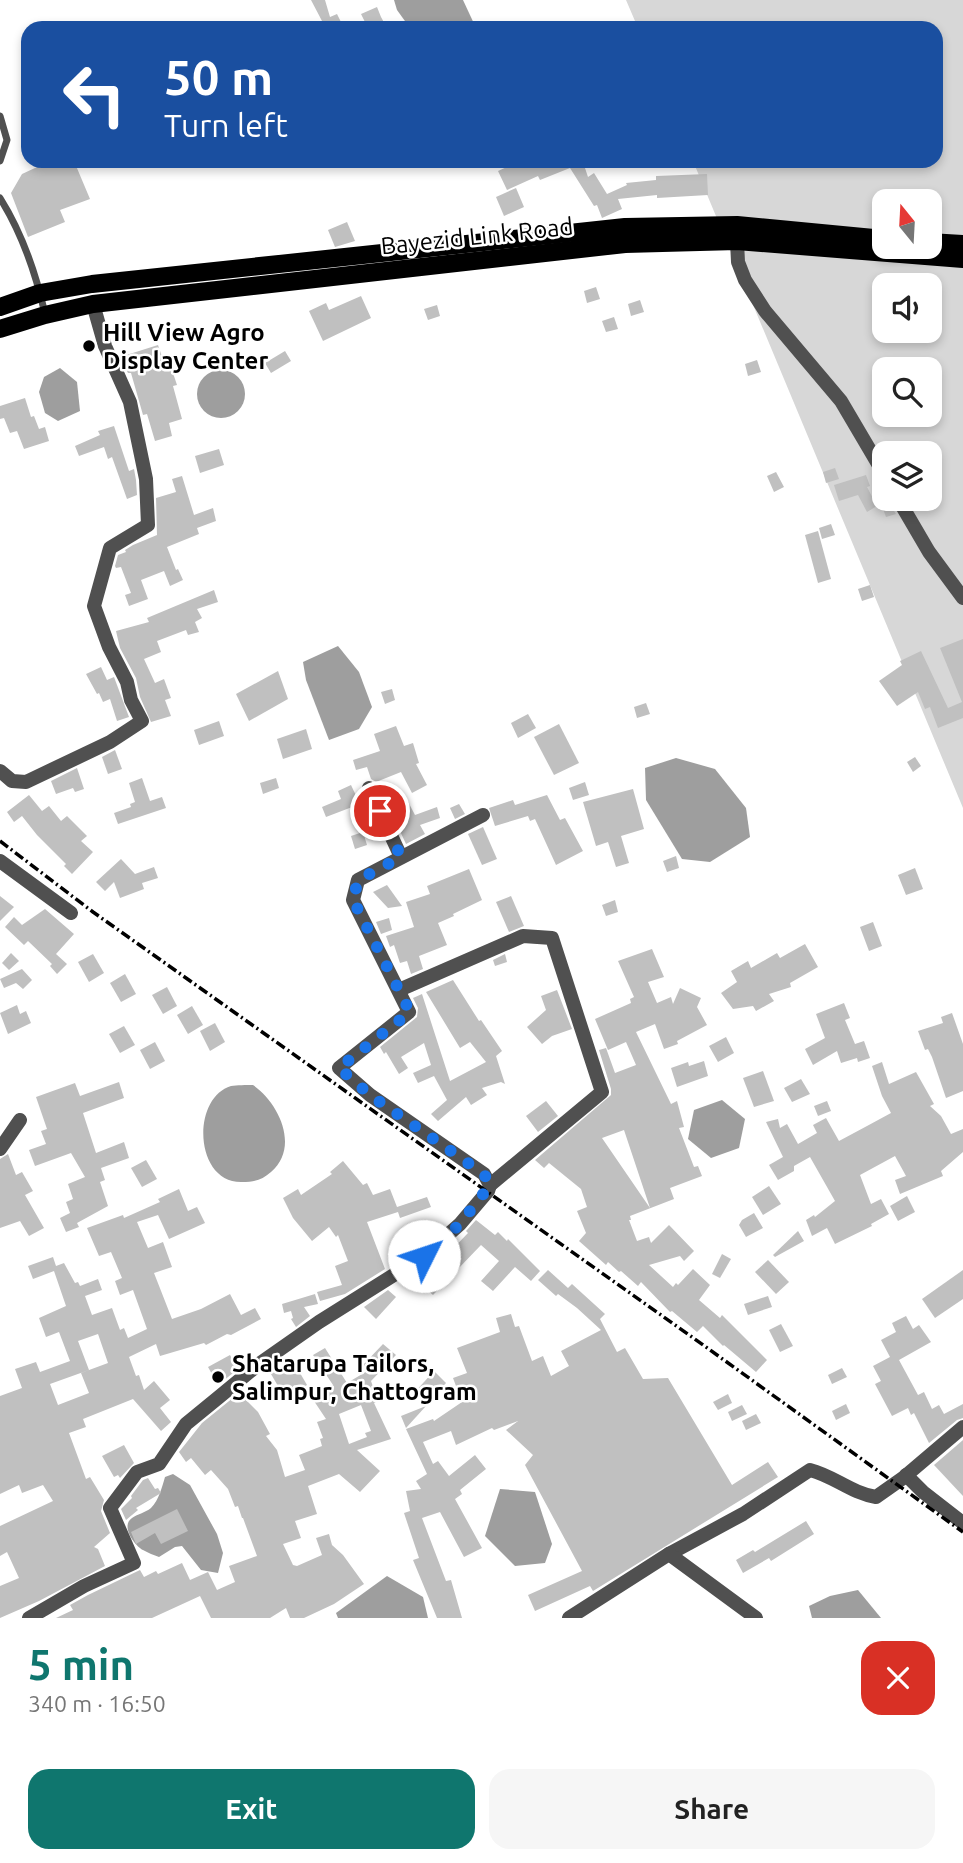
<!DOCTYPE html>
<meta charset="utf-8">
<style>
body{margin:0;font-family:Ubuntu,sans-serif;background:#f6f6f6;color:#222;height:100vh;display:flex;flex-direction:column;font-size:26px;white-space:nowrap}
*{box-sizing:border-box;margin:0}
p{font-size:23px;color:#767676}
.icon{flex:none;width:38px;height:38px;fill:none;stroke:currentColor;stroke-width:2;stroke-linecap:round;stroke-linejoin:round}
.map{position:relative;height:1618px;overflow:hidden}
.drawer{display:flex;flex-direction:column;background:#fff;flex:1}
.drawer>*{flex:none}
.banner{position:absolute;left:21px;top:21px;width:922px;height:147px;border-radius:21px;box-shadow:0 4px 10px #0003;background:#1a4fa0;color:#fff;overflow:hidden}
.needle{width:46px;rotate:342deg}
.buttons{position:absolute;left:872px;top:189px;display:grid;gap:14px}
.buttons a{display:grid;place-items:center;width:70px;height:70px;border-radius:14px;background:#fff;box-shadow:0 4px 10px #0003;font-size:35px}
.pin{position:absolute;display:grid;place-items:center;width:60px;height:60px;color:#fff;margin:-30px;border:4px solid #fff;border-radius:50%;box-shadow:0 2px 7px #0007}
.me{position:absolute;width:77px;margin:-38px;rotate:49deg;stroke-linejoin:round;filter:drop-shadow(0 0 5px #0008)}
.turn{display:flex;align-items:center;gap:24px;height:147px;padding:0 28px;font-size:32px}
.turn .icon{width:91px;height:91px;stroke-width:2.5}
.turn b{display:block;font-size:49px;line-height:60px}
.round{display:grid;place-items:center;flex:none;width:74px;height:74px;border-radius:21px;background:#f6f6f6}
.summary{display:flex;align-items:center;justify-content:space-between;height:119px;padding:0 28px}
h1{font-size:42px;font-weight:700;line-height:52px;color:#0f766e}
.cta{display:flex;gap:14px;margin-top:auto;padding:14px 28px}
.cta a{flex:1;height:80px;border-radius:21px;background:#0f766e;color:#fff;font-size:28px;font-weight:700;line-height:80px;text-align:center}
.cta a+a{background:#f6f6f6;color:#222}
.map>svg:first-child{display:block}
.green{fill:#d7d7d7;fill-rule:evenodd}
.water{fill:#9e9e9e}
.building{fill:#c0c0c0;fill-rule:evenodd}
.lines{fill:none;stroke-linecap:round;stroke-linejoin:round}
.service{stroke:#505050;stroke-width:7}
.minor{stroke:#505050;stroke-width:14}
.primary{stroke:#000;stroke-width:18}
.rail{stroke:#000;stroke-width:3.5;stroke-dasharray:10 3.5 2 3.5;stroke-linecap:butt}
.route{stroke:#1a73e8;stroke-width:12;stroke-dasharray:0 21.6}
.poi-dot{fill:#000;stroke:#fff;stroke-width:2.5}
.labels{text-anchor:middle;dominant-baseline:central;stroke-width:5;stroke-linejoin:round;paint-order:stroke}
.street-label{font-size:24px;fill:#000;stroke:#fff}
.poi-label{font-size:24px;font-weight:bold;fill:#000;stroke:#fff;text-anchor:start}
</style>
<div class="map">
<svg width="963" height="1618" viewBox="0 0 963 1618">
<rect width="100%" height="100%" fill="#fff"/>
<path class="green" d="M626,0H963V808L693,161H936V28H638ZM884,201H929V247H884ZM884,285H929V331H884ZM884,369H929V415H884ZM884,453H929V499H884Z"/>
<g class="water">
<path d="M394,0H463L476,28H410L397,10Z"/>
<path d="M60,368L77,382L80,411L58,421L45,413L39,392L44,377Z"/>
<circle cx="221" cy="394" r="24"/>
<path d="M338,646L359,672L372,707L359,729L329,740L306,680L303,662Z"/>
<path d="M676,758L715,769L746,808L750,837L710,862L682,859L646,800L645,768Z"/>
<path d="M253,1085C279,1103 300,1147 271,1172C262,1180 254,1182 242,1182C194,1183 191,1098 231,1086C237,1085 246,1085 253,1085Z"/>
<path d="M722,1100L745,1119L739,1148L711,1158L688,1139L694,1110Z"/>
<path d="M173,1474L190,1485L217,1534L223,1553L218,1573L201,1570L182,1546L175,1547L159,1557C154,1555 148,1553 143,1550C135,1546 120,1526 132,1518C137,1514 145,1513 151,1508C159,1500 162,1487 165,1477Z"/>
<path d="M500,1489L535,1492L552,1544L545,1563L515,1566L485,1536Z"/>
<path d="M387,1576L423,1597L428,1618H338L336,1613Z"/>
<path d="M858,1590L881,1618H812L809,1606L830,1596Z"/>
</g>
<g class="building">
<path d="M311,0H325L330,17L337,14L342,24L334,28H308L322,21Z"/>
<path d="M377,7L381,17L387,28H368L361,14Z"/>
<path d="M50,161H74L90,199L60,210L65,222L28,237L11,193L22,174Z"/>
<path d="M533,161H585L583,162L588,177L594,173L607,194L627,185L626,183L656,180V176L707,174L708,195L657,198V195L618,199L622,209L602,218L597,205L594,206L570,168L540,180L538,176L507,190L498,171L518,162L520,166Z"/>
<path d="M516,188L524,207L504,216L496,197Z"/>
<path d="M347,222L355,241L335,247L328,230Z"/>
<path d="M596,287L600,299L587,303L584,291Z"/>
<path d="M361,296L371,318L323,341L309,311L326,303L329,310Z"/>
<path d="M640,300L644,312L631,316L628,304Z"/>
<path d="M437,305L440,316L428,320L424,309Z"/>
<path d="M614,317L618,329L606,332L602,321Z"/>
<path d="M158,345L164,362L169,361L177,385L173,386L182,419L169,423L172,436L155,441L147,414L143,415L131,373H128L120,357Z"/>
<path d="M285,351L291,361L271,373L265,363Z"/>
<path d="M757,360L761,372L748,376L745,364Z"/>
<path d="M25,398L31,417L34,416L39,429L45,427L49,441L24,449L17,431L10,433L4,418L0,419V406Z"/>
<path d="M114,426L129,471L134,469L136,480L137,495L127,499L112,457L108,459L104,447L79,456L75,446L100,435L98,431Z"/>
<path d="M219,449L224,465L200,473L195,456Z"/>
<path d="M835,468L839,479L826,483L823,472Z"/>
<path d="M776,472L784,487L774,492L767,476Z"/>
<path d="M866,475L870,486L867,487L877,506L867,512L858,495L839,501L834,485Z"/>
<path d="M182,476L194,515L213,508L216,521L197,528L199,534L167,547L176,570L178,569L183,580L170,586L164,571L141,580L148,599L129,606L125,595L131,593L121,567L116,568L115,566L118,555L126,552L125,550L133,545L157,535L156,498L176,492L172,479Z"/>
<path d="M889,503L896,514L886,517L882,506Z"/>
<path d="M831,524L835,535L822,539L819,528Z"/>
<path d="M818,531L831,579L818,583L805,535Z"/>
<path d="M870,585L874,597L862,601L858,589Z"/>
<path d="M214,590L218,602L197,609L202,618L195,622L199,632L188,635L186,630L157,641L161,652L144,659L155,683L164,679L171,698L165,700L171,716L151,722L140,697L136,678L120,648L116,631L149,622L147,618Z"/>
<path d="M963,639V718L938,728L930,707L925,709L918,692L897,706L879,681L902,665L900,661L921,651L948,708L962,702L940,648Z"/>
<path d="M101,667L107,680L114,677L129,717L117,721L110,699L103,702L99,693L97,694L86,674Z"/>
<path d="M278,671L288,699L249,721L236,694Z"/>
<path d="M392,689L395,700L385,704L381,692Z"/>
<path d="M646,703L650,714L637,718L634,707Z"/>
<path d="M528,714L536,728L518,738L511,723Z"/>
<path d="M219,721L224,736L199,745L194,730Z"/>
<path d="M559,724L579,763L554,775L534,737Z"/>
<path d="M396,726L404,746L413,743L419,763L416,764L427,785L412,793L401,772L376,782L371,779L367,767L356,770L353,760L380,751L374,734Z"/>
<path d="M306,729L312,749L283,759L277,739Z"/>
<path d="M115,750L122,769L108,774L102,757Z"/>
<path d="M915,757L921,766L913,772L907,762Z"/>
<path d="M77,768L84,789L75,792L73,788L56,794L51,781Z"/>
<path d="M142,778L150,801L162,797L166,808L118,824L114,813L131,807L130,804L135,802L129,783Z"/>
<path d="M276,778L279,788L263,794L260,783Z"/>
<path d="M585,782L589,795L573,800L569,788Z"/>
<path d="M351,785L360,804L326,817L322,807L341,799L338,791Z"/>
<path d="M633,789L644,829L621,836L629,863L616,867L608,842L596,846L583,802Z"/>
<path d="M404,794L415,815L437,807L440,818L420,825L425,834L406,844L386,801Z"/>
<path d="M29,795L42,811L49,806L61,821L67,816L87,836L81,841L93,852L72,874L64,866L66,864L37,835L22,816L14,822L7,812Z"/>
<path d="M547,795L560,820L565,818L583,851L556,865L535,819L530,821L528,816L495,826L489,808L513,800L515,805Z"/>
<path d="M459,804L465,814L455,819L450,808Z"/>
<path d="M483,827L497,859L482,865L468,834Z"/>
<path d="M363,832L367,845L355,849L351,836Z"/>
<path d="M676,856L679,868L667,872L663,861Z"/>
<path d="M121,859L135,874L154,867L158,878L142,883L144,889L120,898L114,882L105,891L96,882Z"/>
<path d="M915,868L923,889L906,895L898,875Z"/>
<path d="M469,869L482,900L453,914L454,916L438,923L447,945L419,956L423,969L411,974L407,961L400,963L394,945L390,947L386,936L414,927L406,902L430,894L427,886Z"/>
<path d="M387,885L402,906L388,908L373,892Z"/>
<path d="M0,896L14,907L0,921Z"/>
<path d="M511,896L524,926L509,932L496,902Z"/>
<path d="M615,900L618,912L606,916L602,905Z"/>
<path d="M45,909L74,934L56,954L67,964L57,974L50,966L52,964L28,941L24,945L5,927L14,917L22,925Z"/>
<path d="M389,918L392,930L381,934L376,922Z"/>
<path d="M873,922L882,946L869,951L860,927Z"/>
<path d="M805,944L818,967L790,983L791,987L769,994L774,1001L756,1011L753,1006L733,1009L721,993L737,982L731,971L748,961L751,968L777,953L780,958Z"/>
<path d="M652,949L664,977L648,982L657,1003L671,997L673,1004L680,988L701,998L697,1007L707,1025L677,1041L678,1044L664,1049L655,1024L636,1032L671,1104L677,1101L684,1127L679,1128L694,1167L698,1166L702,1176L670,1188L674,1199L630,1216L631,1220H629L637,1241L649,1237L651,1243L669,1225L694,1251L684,1261L680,1256L649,1265L673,1287L676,1283L678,1285L693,1269L710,1285L699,1300L720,1318L722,1315L767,1360L756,1372L724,1345L723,1346L703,1326L697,1332L672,1311L670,1312L641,1282L638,1286L621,1271L619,1272L608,1262L606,1265L579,1241L586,1233L577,1211L587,1207L581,1189L549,1163L544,1168L535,1160L611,1095V1089L599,1050L606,1048L615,1073L636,1065L626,1042L608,1050L595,1019L631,1003L630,999L634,997L618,961ZM624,1130L650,1208L602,1138Z"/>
<path d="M11,953L19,961L9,970L2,963Z"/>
<path d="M93,954L104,973L89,982L78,962Z"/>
<path d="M505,954L507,962L495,966L493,960Z"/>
<path d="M22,969L32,980L23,989L16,983L4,988L0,979Z"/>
<path d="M125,974L136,994L121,1002L110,983Z"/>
<path d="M453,980L479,1021L481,1020L502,1051L496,1056L505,1084L501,1082L482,1088L487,1095L471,1105L466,1097L438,1121L431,1114L447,1100L434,1076L418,1083L413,1073L431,1065L424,1043L401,1057L408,1068L399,1074L386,1052L384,1054L380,1047L417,1017L418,1008L413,998L422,994L450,1081L486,1062L470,1042L460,1048L426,992Z"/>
<path d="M167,987L177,1006L163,1014L152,995Z"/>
<path d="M557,990L572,1029L552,1036L542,1044L527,1027L546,1010L541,996Z"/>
<path d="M844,1003L850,1018L845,1020L855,1044L864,1041L870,1058L858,1062L857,1058L841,1063L837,1051L813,1065L805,1049L825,1038L816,1014Z"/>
<path d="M17,1005L20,1014L26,1011L31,1023L8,1034L0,1013Z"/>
<path d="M192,1006L203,1025L188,1034L177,1015Z"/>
<path d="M952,1013L963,1044V1091L946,1098L932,1057L928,1049L925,1050L918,1031L943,1023L941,1017Z"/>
<path d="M215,1023L225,1042L210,1051L200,1031Z"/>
<path d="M124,1026L135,1045L120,1053L109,1034Z"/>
<path d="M726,1037L734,1053L718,1062L709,1046Z"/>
<path d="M155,1042L165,1061L150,1069L140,1050Z"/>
<path d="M704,1061L708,1076L677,1087L671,1068L688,1062L689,1066Z"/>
<path d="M882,1062L889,1084L916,1072L934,1104L930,1106L941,1116L951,1134L963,1129V1152L941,1171L943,1176L900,1194L895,1180L906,1176L895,1156L860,1175L871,1204L881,1199L889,1214L871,1224L872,1226L835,1244L827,1228L812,1236L806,1220L814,1215L815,1217L835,1201L810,1157L794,1166V1171L778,1180L769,1165L783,1157L766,1122L778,1119L780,1128L787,1124L798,1144L817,1133L813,1125L826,1118L839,1141L867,1126L891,1113L882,1096L872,1066Z"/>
<path d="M763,1071L774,1101L754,1107L743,1078Z"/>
<path d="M801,1079L810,1094L792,1102L784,1088Z"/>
<path d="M119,1082L124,1098L83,1113L96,1153L124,1142L129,1158L101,1168L105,1180L100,1182L108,1206L77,1223L79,1227L66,1232L60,1218L70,1213L66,1202L73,1199L68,1184L85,1177L71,1153L35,1166L29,1150L46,1144L41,1131L47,1129L36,1097L75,1083L80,1096Z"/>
<path d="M546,1101L558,1116L538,1132L526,1116Z"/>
<path d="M827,1101L831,1111L818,1116L814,1106Z"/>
<path d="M8,1154L16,1175L22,1172L33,1191L25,1195L44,1228L29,1236L20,1221L0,1228V1159Z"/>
<path d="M146,1160L157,1179L142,1187L131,1168Z"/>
<path d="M343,1161L363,1185L367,1183L373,1195L390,1189L397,1207L427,1197L431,1207L400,1218L398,1212L367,1222L385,1269L345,1294L320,1301L317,1292L342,1285L335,1266L348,1261L338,1235L336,1237L329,1227L312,1241L293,1218L283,1198L298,1189L301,1195L332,1174L330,1172Z"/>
<path d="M769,1186L781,1204L763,1215L752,1197Z"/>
<path d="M179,1189L188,1211L197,1207L205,1223L169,1239L158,1215L137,1222L148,1248L163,1242L172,1267L154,1273L172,1319L201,1309L230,1294L241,1315L255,1308L261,1319L231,1335L227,1334L206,1345L204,1343L160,1356L156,1344L129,1357L136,1376L139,1375L144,1390L154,1381L170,1400L160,1408L171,1422L161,1431L133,1399L83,1419L86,1427L69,1433L86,1479L90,1477L104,1500L101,1511L110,1533L94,1547L98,1549L105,1566L39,1601L0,1618V1586L19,1578L7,1552L0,1556V1526L53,1501L43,1485L22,1493L19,1485L0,1494V1396L22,1388L15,1369L36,1362L40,1372L70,1361L59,1332L46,1337L39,1318L66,1306L54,1271L33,1279L28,1266L53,1257L56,1266L64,1263L75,1283L78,1282L80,1286L98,1279L102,1290L85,1296L92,1315L112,1308L120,1330L124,1328L128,1338L147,1329L133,1290L120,1295L115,1281L122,1278L111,1252L99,1256L87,1228L123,1215L124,1218L160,1202L158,1199ZM98,1334L108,1363L81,1373L89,1393L58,1405L50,1384L89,1370L78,1341Z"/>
<path d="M907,1196L915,1212L898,1221L890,1206Z"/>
<path d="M754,1213L763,1228L746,1237L739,1225L742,1220Z"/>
<path d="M476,1220L495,1235L498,1232L507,1241L508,1239L540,1271L531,1281L515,1267L493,1291L481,1281L499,1261L481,1245L433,1295L420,1283L468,1233L466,1231Z"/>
<path d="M798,1231L804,1241L775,1257L773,1255Z"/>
<path d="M722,1254L731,1259L720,1278L712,1274Z"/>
<path d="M768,1260L789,1282L776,1294L755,1272Z"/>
<path d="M548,1270L568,1288L572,1284L605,1314L600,1319L617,1352L625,1348L643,1379L668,1378L732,1485L768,1462L778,1477L593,1591L590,1586L535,1611L528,1595L582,1571L525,1465L533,1455L506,1430L518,1421L494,1430L492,1428L456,1445L451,1431L423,1442L433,1464L438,1461L449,1476L475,1455L486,1469L460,1490L462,1494L455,1499L482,1548L464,1557L440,1512L422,1518L446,1581L451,1580L462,1618H437L413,1560L419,1558L404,1513L410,1511L406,1491L421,1489L416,1481L427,1474L406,1429L433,1419L434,1421L462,1402L453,1378L467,1373L457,1348L500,1332L496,1318L511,1314L515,1327L519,1326L532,1361L543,1356L551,1376L569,1366L561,1351L601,1330L577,1308L558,1294L556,1296L538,1280Z"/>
<path d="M963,1270V1299L935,1318L922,1299Z"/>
<path d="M388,1290L396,1297L376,1319L364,1307Z"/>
<path d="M315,1294L318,1304L304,1307L310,1316L296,1327L291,1319L293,1318L291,1311L284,1313L282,1304Z"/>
<path d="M768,1296L772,1307L748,1315L744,1304Z"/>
<path d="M906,1316L913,1329L919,1325L931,1342L899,1360L918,1395L924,1392L932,1409L939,1405L944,1414L963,1404V1418L957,1420L929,1443L914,1413L911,1415L908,1408L892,1416L875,1384L881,1381L873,1366L890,1357L881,1340L896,1332L892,1323Z"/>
<path d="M781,1324L793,1346L780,1352L769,1330Z"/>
<path d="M383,1344L396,1355L371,1381L378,1401L374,1403L391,1439L357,1450L380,1471L360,1492L339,1474L308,1486L317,1514L295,1521L301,1538L283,1544L293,1565L297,1566L322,1555L316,1538L329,1534L332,1545L343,1555L364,1584L334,1604L304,1618H290L286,1608L270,1618H211L200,1596L152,1618H56L73,1610L70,1605L88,1595L140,1570L144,1577L156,1571L158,1574L182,1563L190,1580L208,1572L217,1590L235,1582L229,1566L257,1556L243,1518H242L238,1506L235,1507L228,1489L211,1470L205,1475L191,1458L186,1462L179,1452L202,1423L239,1393L258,1412L270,1434L266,1436L277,1450L285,1477L305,1470L299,1455L322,1446L320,1439L323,1438L317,1422L326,1419L312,1398L333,1385L313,1355L325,1348L347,1383L369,1370L363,1365ZM361,1405L371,1431L365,1433L367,1437L349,1444L339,1414Z"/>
<path d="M230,1355L238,1369L218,1385L208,1367Z"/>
<path d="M293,1361L307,1385L285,1398L271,1374Z"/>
<path d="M842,1368L847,1377L832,1384L828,1375Z"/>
<path d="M434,1371L446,1383L427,1404L414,1393Z"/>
<path d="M728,1394L732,1403L718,1410L713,1402Z"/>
<path d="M846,1404L850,1413L836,1420L832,1411Z"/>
<path d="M742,1405L747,1414L732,1421L728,1412Z"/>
<path d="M426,1406L406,1428L401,1416Z"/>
<path d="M756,1414L761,1423L746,1430L742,1421Z"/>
<path d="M963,1440V1496L934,1465Z"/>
<path d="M124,1445L134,1463L120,1478L118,1475L114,1477L102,1456Z"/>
<path d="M148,1478L155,1489L158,1488L161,1493L136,1508L138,1510L126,1520L121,1509L132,1498L131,1496L143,1480Z"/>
<path d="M177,1509L188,1531L161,1544L155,1533L136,1544L131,1532Z"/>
<path d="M806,1521L814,1534L771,1561L769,1558L743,1573L736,1560L753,1550L755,1552Z"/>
</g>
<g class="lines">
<g class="service">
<path d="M0,116L7,140L0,161"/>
<path d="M0,198C22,233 36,274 45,314"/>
</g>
<g class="minor">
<path d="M737,241L738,262L745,280L765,311L841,401L884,474"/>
<path d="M898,499L929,552L963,598"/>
<path d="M0,771L12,781L26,782L110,742L142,721L131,700L127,682L109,647L94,606L110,548L148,525L146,479L130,402L105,346L93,304"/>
<path d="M369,788L401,857"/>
<path d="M0,861L71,913"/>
<path d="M399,990L523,936L552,938L602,1092L490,1185"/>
<path d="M0,1149L20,1120"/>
<path d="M906,1475L923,1492L963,1523"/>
<path d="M669,1554L743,1514L810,1470C834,1476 851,1493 876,1497L903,1478L963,1427"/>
<path d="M29,1618L84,1586L134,1563L110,1508L137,1472L159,1464L186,1424L219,1397L259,1364L319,1322L424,1256L460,1224L488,1191L490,1185L484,1174L370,1095L339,1068L409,1012L353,900L358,880L483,815"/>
<path d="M569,1618L669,1554L756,1618"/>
</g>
<g class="primary">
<path d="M929,242L963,244"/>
<path d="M0,307L40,293L92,284L625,227L737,225L884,239"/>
<path d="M0,329L45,315L93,304L625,244L737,241L963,259"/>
</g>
<path class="rail" d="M0,841L93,912L692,1337L963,1532"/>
</g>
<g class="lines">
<path class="route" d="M380,811L401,857L358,880L353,900L410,1012L339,1068L370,1095L484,1174L490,1185L460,1224L424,1256"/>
</g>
<g class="poi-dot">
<circle cx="89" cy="346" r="7"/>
<circle cx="218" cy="1377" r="7"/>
</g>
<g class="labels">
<g class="street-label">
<text transform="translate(477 236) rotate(-6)">Bayezid Link Road</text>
</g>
<g class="poi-label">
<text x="103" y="332">Hill View Agro<tspan x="103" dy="28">Display Center</tspan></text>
<text x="232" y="1363">Shatarupa Tailors,<tspan x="232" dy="28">Salimpur, Chattogram</tspan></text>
</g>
</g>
</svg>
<div class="buttons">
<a><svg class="needle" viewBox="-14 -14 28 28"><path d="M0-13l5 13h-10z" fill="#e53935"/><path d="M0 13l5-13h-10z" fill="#767676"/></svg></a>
<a><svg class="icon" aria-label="sound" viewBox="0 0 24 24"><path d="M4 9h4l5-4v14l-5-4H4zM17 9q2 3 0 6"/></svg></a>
<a><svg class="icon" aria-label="search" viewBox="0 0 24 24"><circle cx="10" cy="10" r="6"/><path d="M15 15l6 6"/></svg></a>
<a><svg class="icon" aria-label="layers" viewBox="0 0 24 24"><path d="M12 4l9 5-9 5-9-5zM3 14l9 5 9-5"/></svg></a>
</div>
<div class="pin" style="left:380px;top:811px;background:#d93025"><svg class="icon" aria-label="arrive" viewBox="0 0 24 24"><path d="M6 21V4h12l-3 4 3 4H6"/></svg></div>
<svg class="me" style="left:424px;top:1256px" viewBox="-20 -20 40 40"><circle r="19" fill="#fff"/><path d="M0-13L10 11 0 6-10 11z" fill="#1a73e8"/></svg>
<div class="banner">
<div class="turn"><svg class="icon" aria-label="left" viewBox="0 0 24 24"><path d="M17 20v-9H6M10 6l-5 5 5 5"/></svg><div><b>50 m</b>Turn left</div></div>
</div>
</div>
<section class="drawer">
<div class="summary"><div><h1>5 min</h1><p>340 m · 16:50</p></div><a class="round" style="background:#d93025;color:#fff"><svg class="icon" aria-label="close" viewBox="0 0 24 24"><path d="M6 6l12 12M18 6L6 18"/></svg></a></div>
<div class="cta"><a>Exit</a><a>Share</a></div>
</section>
